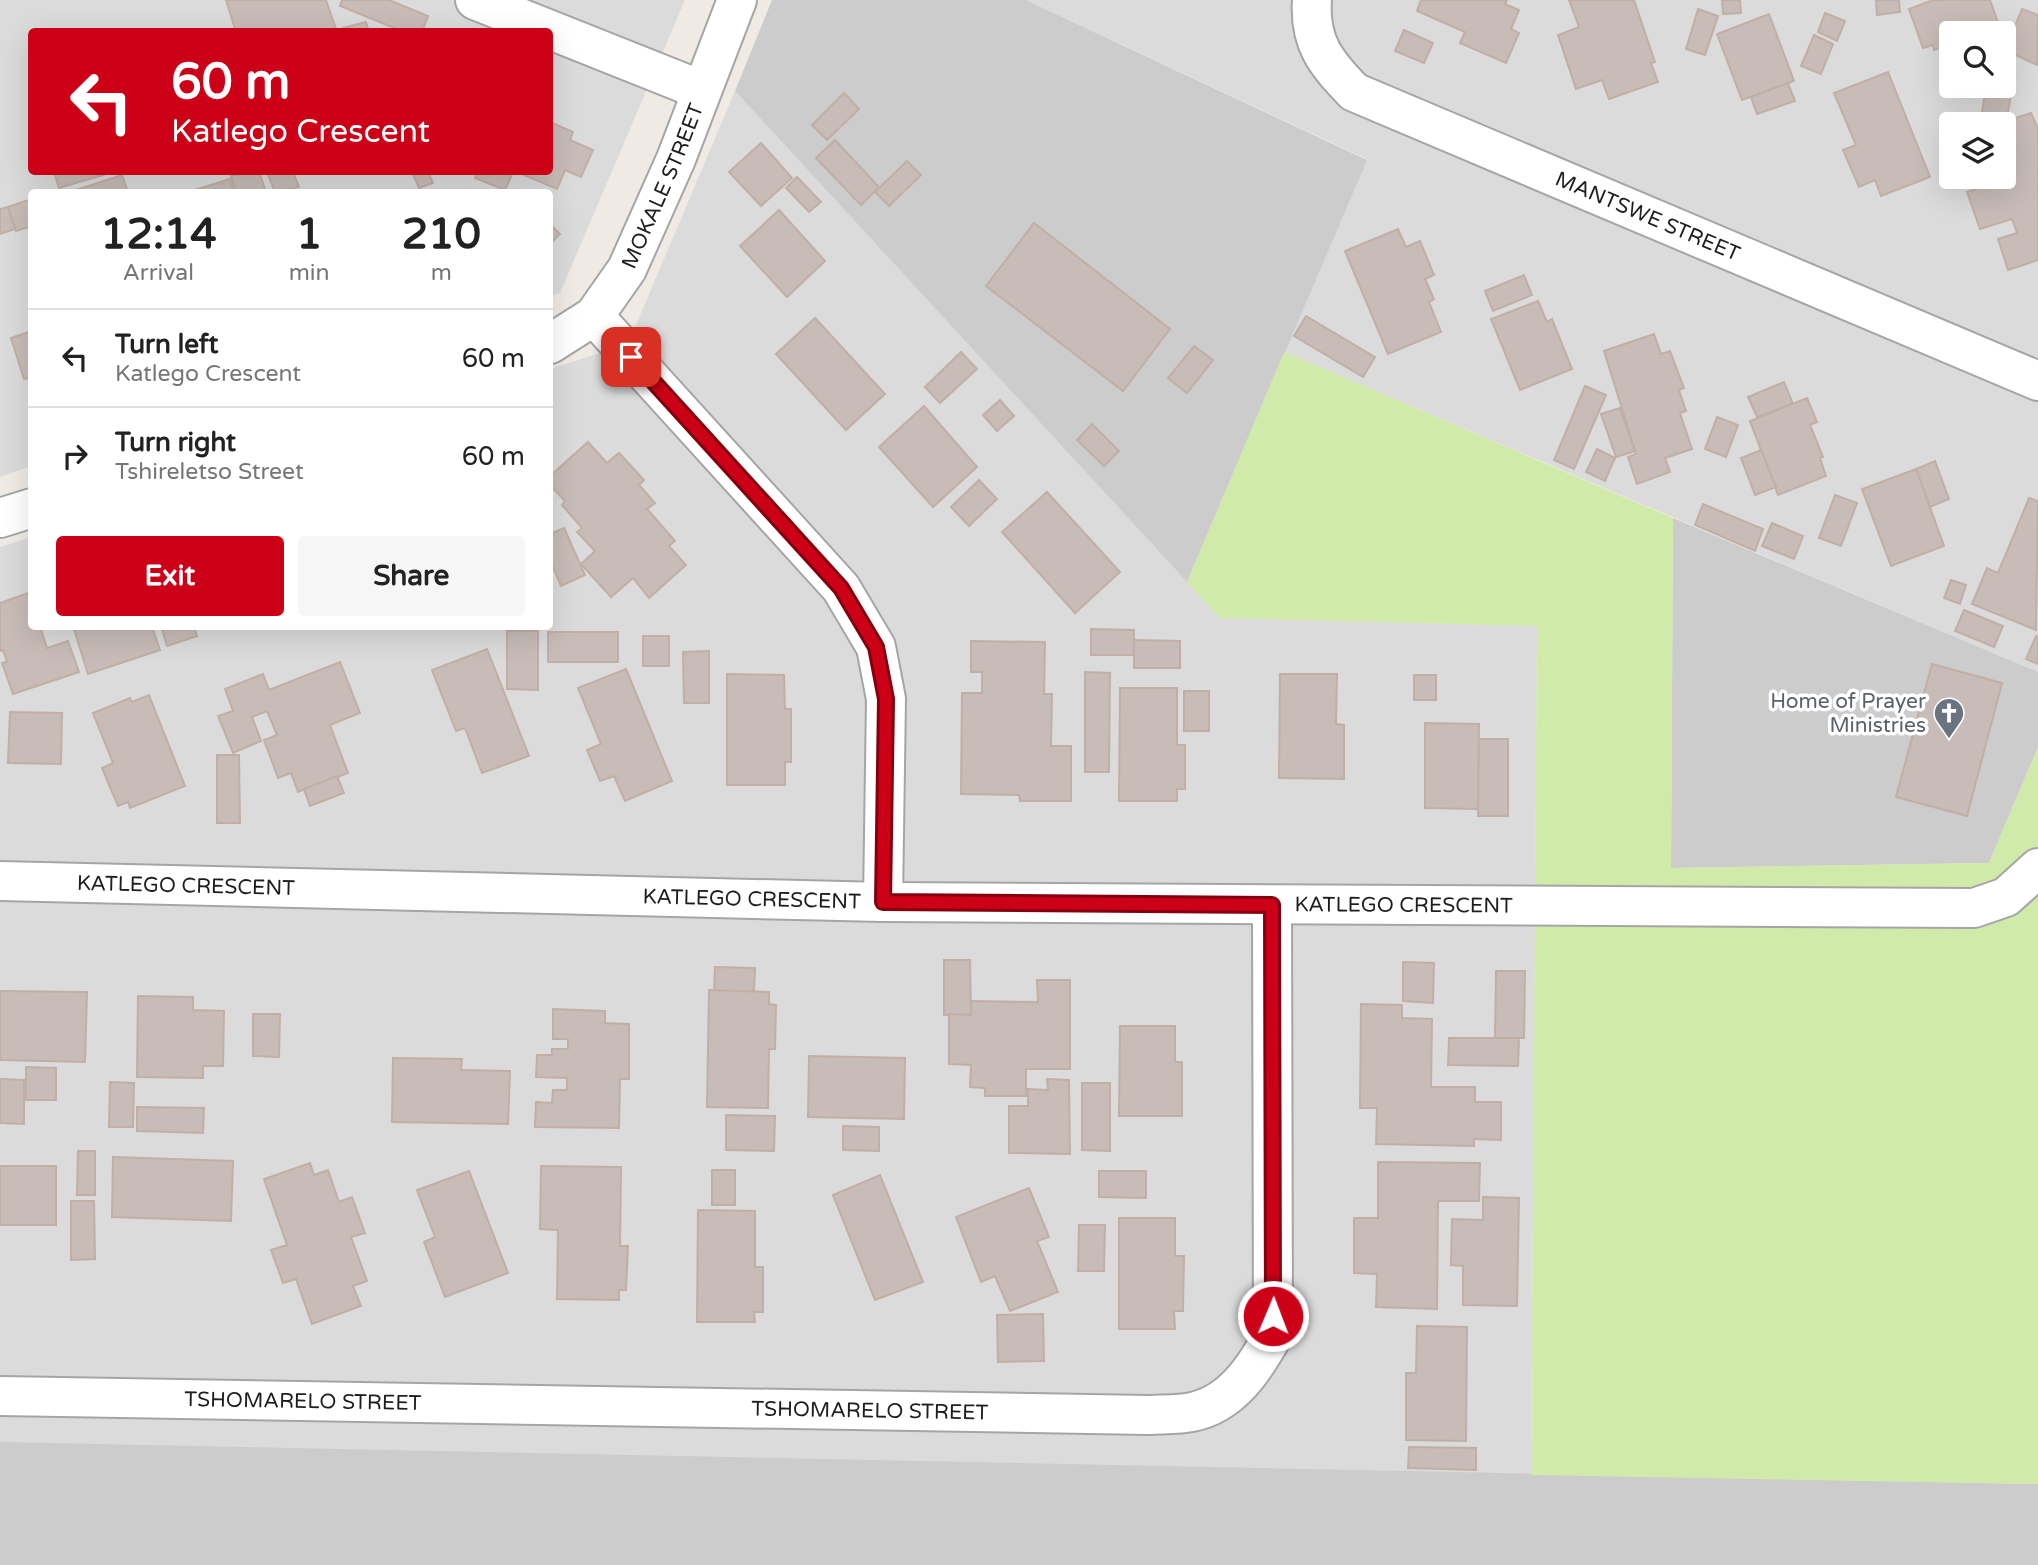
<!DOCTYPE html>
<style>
body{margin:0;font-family:"Varela Round",sans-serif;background:#f6f6f6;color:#222;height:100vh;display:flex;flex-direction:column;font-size:26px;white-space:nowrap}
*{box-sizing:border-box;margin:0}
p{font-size:23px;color:#767676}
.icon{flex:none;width:38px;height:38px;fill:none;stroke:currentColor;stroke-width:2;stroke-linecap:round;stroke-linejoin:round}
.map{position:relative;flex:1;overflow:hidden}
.drawer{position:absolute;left:28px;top:189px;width:525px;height:441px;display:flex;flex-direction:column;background:#fff;border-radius:7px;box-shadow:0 7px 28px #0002}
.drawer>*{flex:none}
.guide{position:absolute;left:28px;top:28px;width:525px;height:147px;border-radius:7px;box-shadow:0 7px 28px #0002;background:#cc0016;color:#fff;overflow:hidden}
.fabs{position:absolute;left:1939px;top:21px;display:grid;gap:14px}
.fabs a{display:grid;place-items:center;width:77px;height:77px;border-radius:7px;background:#fff;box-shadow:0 7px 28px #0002;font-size:35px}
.pin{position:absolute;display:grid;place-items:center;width:60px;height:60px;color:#fff;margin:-30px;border-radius:14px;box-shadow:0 4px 10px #0006}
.me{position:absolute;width:77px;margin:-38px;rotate:1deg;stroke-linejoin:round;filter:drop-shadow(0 0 5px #0008)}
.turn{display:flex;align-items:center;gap:24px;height:147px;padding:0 28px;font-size:32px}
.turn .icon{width:91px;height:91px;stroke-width:2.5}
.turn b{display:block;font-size:49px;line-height:60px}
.eta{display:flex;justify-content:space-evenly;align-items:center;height:119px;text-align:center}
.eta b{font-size:42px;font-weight:800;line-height:49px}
.cta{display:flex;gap:14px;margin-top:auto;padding:14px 28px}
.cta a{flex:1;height:80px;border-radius:7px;background:#cc0016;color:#fff;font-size:28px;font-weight:800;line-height:80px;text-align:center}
.cta a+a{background:#f6f6f6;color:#222}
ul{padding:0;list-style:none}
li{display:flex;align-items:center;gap:21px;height:98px;padding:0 28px;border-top:2px solid #e0e0e0}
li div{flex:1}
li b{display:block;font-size:26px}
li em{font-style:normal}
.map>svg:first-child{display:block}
.residential{fill:#dcdbdb;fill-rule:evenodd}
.religious{fill:#ccc}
.grass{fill:#d0eaa9}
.building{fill:#c7bcb7;stroke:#c1afa6;stroke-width:2}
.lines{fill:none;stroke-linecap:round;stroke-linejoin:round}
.minor-casing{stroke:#a5a5a5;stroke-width:42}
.minor{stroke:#fff;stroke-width:38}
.route-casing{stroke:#85000e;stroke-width:18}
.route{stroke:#cc0016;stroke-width:12}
.labels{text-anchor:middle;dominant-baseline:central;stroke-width:7;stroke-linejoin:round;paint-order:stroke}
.street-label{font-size:21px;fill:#1e1e1e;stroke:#fff}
.worship-label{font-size:21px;fill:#5b616d;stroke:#fff;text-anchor:end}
</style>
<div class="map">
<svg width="2038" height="1565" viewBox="0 0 2038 1565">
<rect width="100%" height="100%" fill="#efeae4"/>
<g class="residential">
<path d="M0,0H685L560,293L550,296V192H32L31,466L0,477ZM32,32H550V172H32Z"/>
<path d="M1026,0H2038V672L1284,352L1367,159ZM1951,33H2004V86H1951ZM1951,124H2004V177H1951Z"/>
<path d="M735,91L1220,618L1537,626L1531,1475L0,1446V547L31,537L32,626H550V369L628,344Z"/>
</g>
<g class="religious">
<path d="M772,0H1026L1367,160L1187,582L735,91Z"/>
<path d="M1673,518L2038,672V747L1989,863L1671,868Z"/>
<path d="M0,1442L2038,1484V1565H0Z"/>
</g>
<path class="grass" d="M1284,352L1673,518L1671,868L1989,863L2038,747V1484L1531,1475L1537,626L1220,618L1187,582Z"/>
<g class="building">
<path d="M226,0H326L337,32H236Z"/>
<path d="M342,0H389L428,16L422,32H404L340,6Z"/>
<path d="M1421,0H1507L1505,4L1519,10L1511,29L1519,33L1506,63L1460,43L1465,32L1417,11Z"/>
<path d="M1569,0H1634L1655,62L1651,63L1658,82L1609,99L1602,80L1576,89L1558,35L1579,27Z"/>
<path d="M1722,0H1740L1741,13L1723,14Z"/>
<path d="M1876,0H1899L1900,12L1877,15Z"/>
<path d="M1933,0H1990L2000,28L1984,33H1951V44L1934,50L1933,45L1923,48L1909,9Z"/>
<path d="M1698,9L1718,16L1705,55L1686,49Z"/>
<path d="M2022,9L2038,15L2037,65L2005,50Z"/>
<path d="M1825,13L1845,21L1837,41L1818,32Z"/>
<path d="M1769,14L1794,81L1742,100L1717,34Z"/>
<path d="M366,22L369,32H344L343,28Z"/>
<path d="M1404,30L1433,43L1424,63L1395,51Z"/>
<path d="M1814,35L1833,44L1821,74L1801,66Z"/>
<path d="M1888,72L1930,177L1881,196L1875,180L1859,187L1843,150L1856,145L1834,93Z"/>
<path d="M1788,83L1795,101L1757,114L1751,97Z"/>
<path d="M1985,91L2011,95L2007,117L1982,114Z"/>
<path d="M844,93L859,109L827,140L812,125Z"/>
<path d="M2031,113L2038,129V260L2008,270L1998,239L2017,233L2012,219L1980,229L1967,192L2000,181L1998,177H2004V124H1997Z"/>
<path d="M550,122L573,132L570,140L593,150L581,177L565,170L557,189L517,172H550Z"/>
<path d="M835,140L879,187L861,205L816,158Z"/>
<path d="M761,143L792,178L761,206L729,172Z"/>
<path d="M907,161L921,175L889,206L875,192Z"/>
<path d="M54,172H113L59,188Z"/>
<path d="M244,172H259L266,192H236L231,176Z"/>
<path d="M267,172H293L299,187L275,192Z"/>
<path d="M412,172H428L433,183L419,188Z"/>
<path d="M478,172H513L505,190L475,178Z"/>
<path d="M122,175L128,192H70Z"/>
<path d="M797,177L821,202L809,212L786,188Z"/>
<path d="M230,179L234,192H188Z"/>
<path d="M32,199V226L16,231L8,207Z"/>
<path d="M8,207L15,229L0,234V209Z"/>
<path d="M779,210L825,261L787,297L740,246Z"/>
<path d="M1034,223L1170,329L1123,391L986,286Z"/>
<path d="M550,224L560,234L550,244Z"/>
<path d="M1398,229L1406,247L1420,241L1434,275L1425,279L1434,299L1429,302L1441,332L1388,354L1345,251Z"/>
<path d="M1524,275L1532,295L1493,311L1485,291Z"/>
<path d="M1538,301L1547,322L1552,319L1572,369L1520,390L1491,319Z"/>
<path d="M1306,316L1375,357L1363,377L1294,336Z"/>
<path d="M815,318L885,394L846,430L776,354Z"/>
<path d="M32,331V377L24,379L11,338Z"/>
<path d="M1654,334L1661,354L1670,351L1684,388L1679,390L1686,411L1680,413L1692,449L1665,458L1670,472L1637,484L1628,457L1636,454L1604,351Z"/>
<path d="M1194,346L1213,360L1187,393L1168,378Z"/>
<path d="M961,352L977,369L940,403L925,387Z"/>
<path d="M1784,382L1793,404L1757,417L1748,397Z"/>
<path d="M1585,386L1606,395L1574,469L1554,460Z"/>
<path d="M1807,398L1817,422L1810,425L1823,457L1820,458L1826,476L1778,495L1750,421Z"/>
<path d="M1000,400L1014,416L997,431L983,415Z"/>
<path d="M924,406L977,467L933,507L879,447Z"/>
<path d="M1620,408L1635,451L1616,457L1601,414Z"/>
<path d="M1717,417L1738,425L1726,457L1705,449Z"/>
<path d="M1092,424L1119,451L1104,466L1077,440Z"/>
<path d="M588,442L607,463L619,453L644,480L639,485L655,503L647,509L675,541L669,546L686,565L649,598L633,578L611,597L581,564L595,551L577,532L582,528L562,505L565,501L550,485V476Z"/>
<path d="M1597,449L1615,458L1605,481L1586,472Z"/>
<path d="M1761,450L1776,487L1755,495L1741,458Z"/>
<path d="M1935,461L1949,499L1930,507L1916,469Z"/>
<path d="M1916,469L1944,546L1891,566L1862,489Z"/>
<path d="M979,480L997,499L969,526L951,507Z"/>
<path d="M1047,492L1120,572L1075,613L1002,532Z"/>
<path d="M1835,495L1857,503L1841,546L1819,538Z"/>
<path d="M2029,498L2038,501L2036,630L1972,604L1987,568L1998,573Z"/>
<path d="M1703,504L1763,529L1755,551L1695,525Z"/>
<path d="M1772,523L1803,536L1794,559L1762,546Z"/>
<path d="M564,528L585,575L561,586L550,560V534Z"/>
<path d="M1951,580L1966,585L1960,604L1944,598Z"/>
<path d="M28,593L32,626H40L47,648L68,641L79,672L13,694L2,663L7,662L3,650L0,651V603Z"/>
<path d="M1964,610L2003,626L1994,647L1955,631Z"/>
<path d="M73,626H152L160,650L88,674Z"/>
<path d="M161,626H194L197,636L167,646Z"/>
<path d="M1091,629L1134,630V655H1091Z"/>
<path d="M507,631H538V690L507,689Z"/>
<rect x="548" y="632" width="70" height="30"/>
<rect x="643" y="636" width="26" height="30"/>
<path d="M2036,636L2038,637V664L2026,659Z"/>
<path d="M1134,640L1180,641V668H1134Z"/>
<path d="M971,641L1045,642L1044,694H1052L1051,746H1071V801H1020L1019,795L961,794L962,693H982V672H971Z"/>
<path d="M487,649L529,756L482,773L465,728L456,731L432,670Z"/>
<path d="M709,651V703H684L683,652Z"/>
<path d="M340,662L360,713L330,725L348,773L298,792L291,773L278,778L264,740L277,735L267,711L252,717L261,741L233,753L218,716L233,711L225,689L263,674L269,690Z"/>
<path d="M1932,664L2002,683L1967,816L1896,797Z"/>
<path d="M626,669L672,781L625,801L614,776L600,781L587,750L601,744L578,688Z"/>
<path d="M1085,672L1110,673L1109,772H1085Z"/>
<path d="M727,674L784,675L785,709H791V762H785V785H727Z"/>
<path d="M1280,674H1337L1336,724L1344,725V779L1279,778Z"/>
<rect x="1414" y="675" width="22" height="25"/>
<path d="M1120,688H1177V745H1185V789H1177V801H1119Z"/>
<rect x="1184" y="691" width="25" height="40"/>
<path d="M149,695L185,786L130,808L128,802L118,806L102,768L113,763L93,713L130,698L132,702Z"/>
<path d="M10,712L62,713L61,764L8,763Z"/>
<path d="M1425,723L1479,724L1478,809L1425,808Z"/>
<path d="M1479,739H1508V816H1478Z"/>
<path d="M217,755H239L240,823H217Z"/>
<path d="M337,776L344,793L310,806L304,789Z"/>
<path d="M944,960H970L971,1015H944Z"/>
<path d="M1403,962L1434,963L1433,1003L1403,1001Z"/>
<path d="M715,967L755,968L754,991H714Z"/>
<path d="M1496,971H1525L1524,1038H1495Z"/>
<path d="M1037,980H1070V1069H1026V1096H985V1088L970,1087L971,1065L949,1064V1014L971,1015V1001L1038,1002Z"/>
<path d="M709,990L769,992V1004L776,1005L775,1049H769L768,1108L707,1107Z"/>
<path d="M0,991L87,992L85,1062L0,1060Z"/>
<path d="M138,996L193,997V1010L224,1011L223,1066H203V1078L137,1077Z"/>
<path d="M1361,1004L1402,1005V1018L1432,1019L1431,1087H1475V1102H1501V1140L1474,1139V1146L1376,1144L1377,1108H1360Z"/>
<path d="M553,1009L605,1011V1023L629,1024V1079H620L619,1128L535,1127L536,1102L552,1103L553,1090H567V1078L536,1077L537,1055H552V1049H568V1039H553Z"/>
<path d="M253,1014H280L279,1057L253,1056Z"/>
<path d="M1120,1026H1175V1062H1182V1116H1119Z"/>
<path d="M1449,1038H1519L1518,1066L1448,1065Z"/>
<path d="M809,1056L905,1058L904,1119L808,1117Z"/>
<path d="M393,1058L462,1059L461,1070L510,1071L508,1124L392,1122Z"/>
<path d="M26,1067L56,1068V1100H26Z"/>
<path d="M0,1079L24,1080V1124L0,1123Z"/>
<path d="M1047,1079L1069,1080L1070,1154L1009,1153V1106H1028V1089L1048,1090Z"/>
<path d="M110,1082L134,1083L133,1127H109Z"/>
<path d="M1082,1083H1110V1151L1082,1150Z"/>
<path d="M137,1107L204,1108L203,1133L137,1131Z"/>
<path d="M726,1115L775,1116L774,1151L726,1150Z"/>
<path d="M843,1126L879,1127V1151L843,1150Z"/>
<path d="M78,1151H95V1195H77Z"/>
<path d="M113,1157L233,1161L231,1221L112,1217Z"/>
<path d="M1378,1162L1480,1163L1479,1201H1438L1437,1309L1376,1307L1377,1274L1354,1273V1218H1378Z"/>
<path d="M310,1163L314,1175L328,1170L339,1202L352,1197L365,1233L351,1237L367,1281L353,1286L361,1306L312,1324L296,1279L283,1283L271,1250L287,1245L264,1179Z"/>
<rect x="0" y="1166" width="56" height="59"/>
<path d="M541,1166L621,1167L620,1246H628L626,1290H619V1300L557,1299L558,1230L540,1229Z"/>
<rect x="712" y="1170" width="23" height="35"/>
<path d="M469,1171L508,1273L445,1297L424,1242L435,1237L417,1190Z"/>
<path d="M1099,1171H1146V1198L1099,1197Z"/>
<path d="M880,1175L923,1282L875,1300L833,1195Z"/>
<path d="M1029,1188L1049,1237L1037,1241L1058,1292L1010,1311L995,1276L981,1282L956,1217Z"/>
<path d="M1483,1197L1519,1198L1517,1306L1463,1305V1266L1451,1265L1452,1219L1483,1220Z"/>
<path d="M71,1201H94L95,1259L71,1260Z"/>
<path d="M698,1210L755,1211V1267H763V1312H754L755,1322H697Z"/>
<path d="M1119,1218H1175V1256H1184L1183,1311H1174L1175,1329H1119Z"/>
<path d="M1079,1225H1105L1104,1271H1078Z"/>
<path d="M1043,1314L1044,1361L998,1362L997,1315Z"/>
<path d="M1417,1326L1467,1327L1466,1441L1406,1440V1373H1416Z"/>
<path d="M1409,1447L1476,1448V1470L1408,1468Z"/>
</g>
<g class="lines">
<g class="minor-casing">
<g id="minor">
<path d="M475,0L701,90"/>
<path id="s1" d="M1312,0C1309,43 1326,63 1354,92L2038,381"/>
<path d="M594,316L841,588L876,647L886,699L883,902"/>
<path id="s2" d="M550,344L594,316L627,269L676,159L737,0"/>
<path d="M0,518L32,508"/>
<path id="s3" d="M0,881L883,902L1974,908L2006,897L2038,868"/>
<path id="s4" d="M0,1396L1148,1415C1162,1414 1178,1415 1192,1412C1232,1404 1255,1368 1273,1335L1272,905"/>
</g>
</g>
<use href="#minor" class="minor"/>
</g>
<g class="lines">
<g class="route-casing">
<path id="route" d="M631,357L841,588L876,647L886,699L883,902L1272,905L1273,1316"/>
</g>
<use href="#route" class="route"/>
</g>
<defs>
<g id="church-pin" transform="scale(1.575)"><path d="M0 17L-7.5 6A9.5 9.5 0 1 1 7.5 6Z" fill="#6b7280" stroke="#fff"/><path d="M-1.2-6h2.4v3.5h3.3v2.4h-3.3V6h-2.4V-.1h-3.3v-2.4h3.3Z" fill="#fff"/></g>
</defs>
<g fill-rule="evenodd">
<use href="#church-pin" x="1949" y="713"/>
</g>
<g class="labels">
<g class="street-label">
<text stroke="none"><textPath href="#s2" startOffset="200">MOKALE STREET</textPath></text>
<text stroke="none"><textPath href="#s1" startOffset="424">MANTSWE STREET</textPath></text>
<text stroke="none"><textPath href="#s3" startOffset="186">KATLEGO CRESCENT</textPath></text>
<text stroke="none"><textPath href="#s3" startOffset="752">KATLEGO CRESCENT</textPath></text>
<text stroke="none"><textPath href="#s3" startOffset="1404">KATLEGO CRESCENT</textPath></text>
<text stroke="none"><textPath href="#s4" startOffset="303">TSHOMARELO STREET</textPath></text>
<text stroke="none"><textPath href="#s4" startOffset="870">TSHOMARELO STREET</textPath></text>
</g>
<g class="worship-label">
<text x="1926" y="701">Home of Prayer<tspan x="1926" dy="24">Ministries</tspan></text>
</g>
</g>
</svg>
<div class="fabs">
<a><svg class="icon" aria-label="search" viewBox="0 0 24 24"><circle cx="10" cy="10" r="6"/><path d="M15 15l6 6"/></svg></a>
<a><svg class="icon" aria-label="layers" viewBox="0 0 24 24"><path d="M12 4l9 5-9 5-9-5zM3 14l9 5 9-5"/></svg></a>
</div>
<div class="pin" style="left:631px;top:357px;background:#d93025"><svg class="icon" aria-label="arrive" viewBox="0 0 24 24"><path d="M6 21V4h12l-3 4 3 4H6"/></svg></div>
<svg class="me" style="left:1273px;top:1316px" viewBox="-20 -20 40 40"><circle r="17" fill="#cc0016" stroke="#fff" stroke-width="3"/><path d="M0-11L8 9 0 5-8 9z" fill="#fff"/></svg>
<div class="guide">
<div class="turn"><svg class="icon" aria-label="left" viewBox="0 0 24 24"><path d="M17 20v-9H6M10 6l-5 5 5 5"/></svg><div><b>60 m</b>Katlego Crescent</div></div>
</div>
<section class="drawer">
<div class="eta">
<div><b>12:14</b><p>Arrival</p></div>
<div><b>1</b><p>min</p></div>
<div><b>210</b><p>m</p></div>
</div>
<ul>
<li><svg class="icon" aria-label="left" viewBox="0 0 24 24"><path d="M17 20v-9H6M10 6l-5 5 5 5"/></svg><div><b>Turn left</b><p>Katlego Crescent</p></div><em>60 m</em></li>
<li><svg class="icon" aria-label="right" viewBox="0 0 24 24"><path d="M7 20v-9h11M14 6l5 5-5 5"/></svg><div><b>Turn right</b><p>Tshireletso Street</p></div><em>60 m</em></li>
</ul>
<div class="cta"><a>Exit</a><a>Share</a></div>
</section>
</div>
